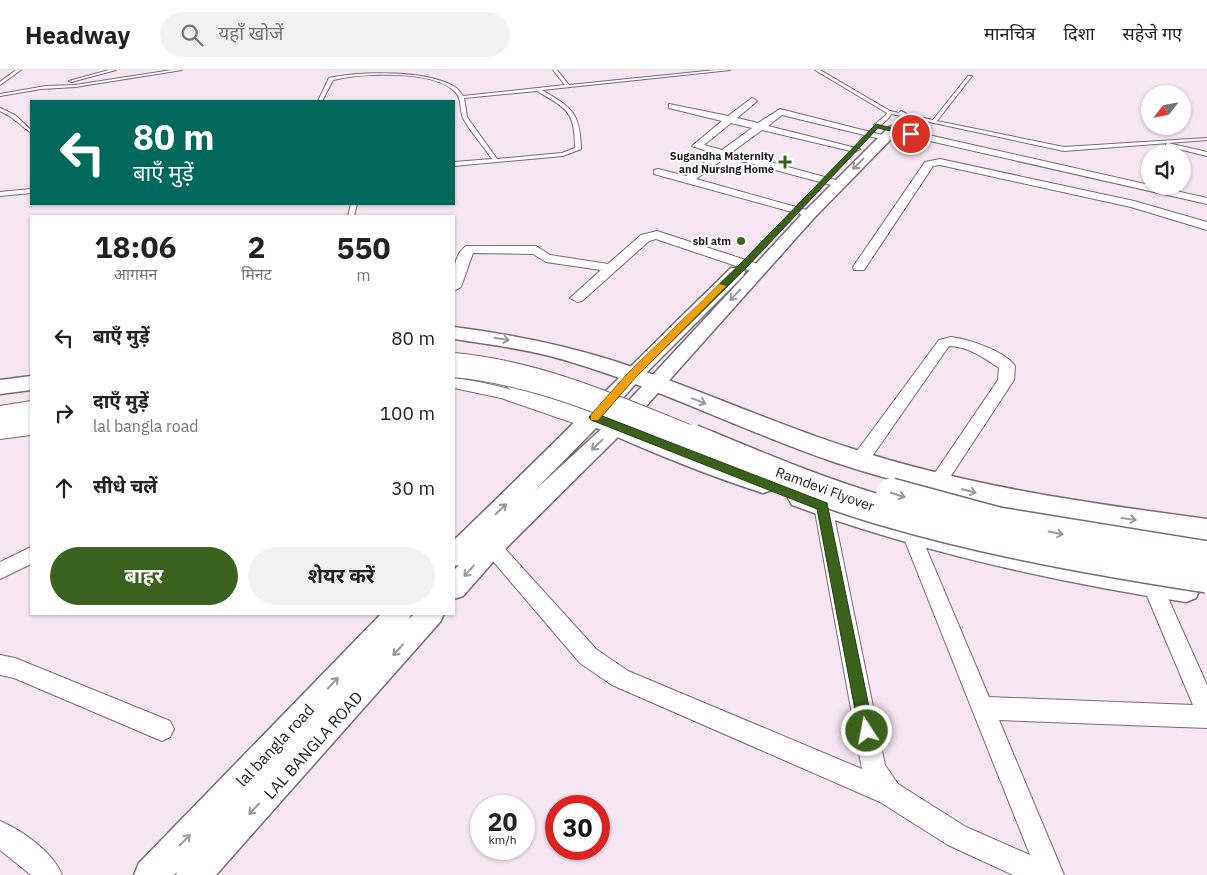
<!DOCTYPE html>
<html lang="hi">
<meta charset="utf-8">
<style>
body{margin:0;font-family:"IBM Plex Sans","Noto Sans Devanagari",sans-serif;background:#f2f2f2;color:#222;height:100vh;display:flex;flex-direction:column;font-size:19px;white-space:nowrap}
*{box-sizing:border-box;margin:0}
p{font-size:16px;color:#767676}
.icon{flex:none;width:28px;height:28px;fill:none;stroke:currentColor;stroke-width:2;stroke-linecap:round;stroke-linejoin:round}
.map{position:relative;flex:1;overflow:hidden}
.side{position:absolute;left:30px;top:145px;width:425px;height:400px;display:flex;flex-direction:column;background:#fff;border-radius:0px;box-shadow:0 1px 4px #0004}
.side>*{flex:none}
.top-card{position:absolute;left:30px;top:30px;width:425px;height:105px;border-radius:0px;box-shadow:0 1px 4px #0004;background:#00695c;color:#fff;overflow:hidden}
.needle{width:32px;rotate:238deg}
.controls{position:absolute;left:1141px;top:15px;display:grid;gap:10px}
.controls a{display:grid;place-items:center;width:50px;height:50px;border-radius:50%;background:#fff;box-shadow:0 1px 4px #0004;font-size:25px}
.speed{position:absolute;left:470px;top:725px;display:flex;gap:10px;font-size:25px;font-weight:700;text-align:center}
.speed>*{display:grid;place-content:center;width:65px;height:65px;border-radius:50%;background:#fff;box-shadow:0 1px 4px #0004;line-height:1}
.speed small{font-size:12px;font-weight:400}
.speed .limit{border:8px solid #d22;background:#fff;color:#111}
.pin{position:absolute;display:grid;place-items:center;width:42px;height:42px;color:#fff;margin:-21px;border:2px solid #fff;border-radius:50%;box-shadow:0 1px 5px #0007}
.me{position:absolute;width:55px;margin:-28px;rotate:349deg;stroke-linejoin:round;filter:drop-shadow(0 0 4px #0008)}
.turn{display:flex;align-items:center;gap:18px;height:105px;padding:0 20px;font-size:22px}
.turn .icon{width:65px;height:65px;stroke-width:2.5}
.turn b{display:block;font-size:35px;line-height:42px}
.eta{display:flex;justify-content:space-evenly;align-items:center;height:85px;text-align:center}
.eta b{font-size:30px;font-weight:700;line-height:35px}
.cta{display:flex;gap:10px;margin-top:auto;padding:10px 20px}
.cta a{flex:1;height:58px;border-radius:30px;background:#3b621c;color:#fff;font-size:20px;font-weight:700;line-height:58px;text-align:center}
.cta a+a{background:#f2f2f2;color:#222}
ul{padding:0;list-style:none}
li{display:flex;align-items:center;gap:15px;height:75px;padding:0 20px}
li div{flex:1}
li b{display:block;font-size:19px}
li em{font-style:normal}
header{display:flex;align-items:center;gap:30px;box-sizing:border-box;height:70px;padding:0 25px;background:#fff;border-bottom:1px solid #e0e0e0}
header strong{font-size:24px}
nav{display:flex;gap:28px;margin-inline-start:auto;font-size:18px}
.search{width:350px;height:45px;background:#f2f2f2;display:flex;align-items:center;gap:12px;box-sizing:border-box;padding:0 18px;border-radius:28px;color:#767676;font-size:19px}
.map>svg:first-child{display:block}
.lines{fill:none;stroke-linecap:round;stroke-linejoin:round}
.service-casing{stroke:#786b74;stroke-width:2}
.minor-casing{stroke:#786b74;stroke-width:2}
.tertiary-casing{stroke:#786b74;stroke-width:3}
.secondary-casing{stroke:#786b74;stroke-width:3}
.trunk-casing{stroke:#786b74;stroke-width:2}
.service{fill:#fff;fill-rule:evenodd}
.minor{fill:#fff;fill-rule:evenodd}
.tertiary{fill:#fff;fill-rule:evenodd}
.secondary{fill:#fff;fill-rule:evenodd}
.trunk{fill:#fff;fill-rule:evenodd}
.trunk-bridge-far1-casing{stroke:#786b74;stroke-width:26;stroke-linecap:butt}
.trunk-bridge-casing{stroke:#786b74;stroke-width:32;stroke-linecap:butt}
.trunk-bridge-far1{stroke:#fff;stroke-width:24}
.trunk-bridge{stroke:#fff;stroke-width:29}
.oneway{stroke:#9a9899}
.route{fill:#3b621c;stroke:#264012}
.slow{fill:#f59e0b}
.poi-dot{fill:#3b621c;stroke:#fff;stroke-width:2}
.labels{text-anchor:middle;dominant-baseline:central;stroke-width:4;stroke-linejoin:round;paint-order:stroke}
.far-poi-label{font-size:11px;font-weight:bold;fill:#1f1a1d;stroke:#fff;text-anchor:end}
.street-label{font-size:14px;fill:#1f1a1d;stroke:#fff}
.near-street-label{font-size:16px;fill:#1f1a1d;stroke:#fff}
</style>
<header>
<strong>Headway</strong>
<div class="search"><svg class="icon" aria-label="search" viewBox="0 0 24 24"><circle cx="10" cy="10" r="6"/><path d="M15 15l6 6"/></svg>यहाँ खोजें</div>
<nav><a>मानचित्र</a><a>दिशा</a><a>सहेजे गए</a></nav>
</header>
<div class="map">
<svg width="1207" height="805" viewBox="0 0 1207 805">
<rect width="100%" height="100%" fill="#f5e6f1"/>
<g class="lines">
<g class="service-casing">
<g id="service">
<path d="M16,0H21L0,15V12Z"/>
<path d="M109,0H116L71,12L69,11Z"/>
<path d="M172,0H182L75,17L41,19L0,26V24L46,16L75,15Z"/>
<path d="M553,0H557L569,15L716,0H730L542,20C572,38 580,42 581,79L563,86L454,96V92L492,89C484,77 469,60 463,48C459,38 463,28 453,20C431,0 360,3 333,10L322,31H318L329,8C361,1 428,0 455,17C458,19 461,23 463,26L565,15ZM537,21C567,39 575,41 575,78L562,83L497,89L467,47L464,28Z"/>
<path d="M815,0H820L890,41L899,43L901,41L907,44L933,50L968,6H972L937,51L1064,77L1207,68V70L1064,81L906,47L893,61L891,60L902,46L891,44C889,49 880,57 874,57V55L886,45L887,43Z"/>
<path d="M0,38L15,45L31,60V63L11,47L0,41Z"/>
<path d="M1168,73L1207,82V86L1166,76V74Z"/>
<path d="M31,119V123L0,126V122Z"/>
<path d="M351,134H357L354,146H348Z"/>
</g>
</g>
<g class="minor-casing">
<g id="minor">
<path d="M752,28L757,31L755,33L737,48L758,53L780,39L890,67L885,70L782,45L768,56L860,79L855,82L762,60L732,82L843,112V116H835L726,87L696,109L814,142V146L810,147L654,104V100L658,99L686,106L716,84L692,76L722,51L669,38V34L728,46ZM731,53L752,58L722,80L704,75Z"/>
<path d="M893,57L1207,128V134L890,62V58Z"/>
<path d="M940,89L1134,131L1207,152V160L1131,137L940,95L933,96L864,200H854L853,197L925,92Z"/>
<path d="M657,161L764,196L765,199L759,203L754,202L656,169L649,171L582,231L577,232L570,228L601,200L546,192L533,184L473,183L461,217L454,221C454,206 452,186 466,176H536L550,185L608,194L641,165Z"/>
<path d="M951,267C968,269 1005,281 1015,296L1014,310L943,418L937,420L931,418L928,413L998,310L999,298C985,288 967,276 949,276L866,395L860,396L854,395L851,390L854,385L939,270Z"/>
<path d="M454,308C502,314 546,330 591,347L593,351L591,355L585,357L501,328L454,318Z"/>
<path d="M31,353V365L0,369V357Z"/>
<path d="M823,429L829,431L832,436L885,695L898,714L966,757L1030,785L903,466L905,461L912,458L919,461L921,466L989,627L1193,635L1142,514L1145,508L1152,505L1159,508L1207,615V658L999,650L1064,805H1013L948,775L880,732L612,615L580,593L481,477L484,471L491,469L498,471L596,579L628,601L862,699L814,436L817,431Z"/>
<path d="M31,477V494L0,509V492Z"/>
<path d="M0,585L15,588L170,651L174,659L170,667L162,671L14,608L0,605Z"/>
<path d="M0,751C23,761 53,782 62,805H31L0,780Z"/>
</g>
</g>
<g class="tertiary-casing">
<g id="tertiary">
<path d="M893,56L899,60L897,63L814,148L623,362L500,484L463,526L454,529V500L459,495L454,496V470C547,381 638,288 731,198H743L745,202L743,206L639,310L596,358L534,421L609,352L804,142L889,57Z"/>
<path d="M381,544H411L409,549L414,544H444L440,552L216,805H176L177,802L174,805H134L139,793Z"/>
</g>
</g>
<g class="secondary-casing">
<g id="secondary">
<path d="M454,257C508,264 559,274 611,290C692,316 769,352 850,378C966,416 1086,433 1207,449V471C1078,452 958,433 834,392C739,360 648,312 550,286C519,278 486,274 454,269Z"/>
<path d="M31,306V320L0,324V310Z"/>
<path d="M517,308L546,317L624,351L772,406L776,413L772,420L763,423C687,399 612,365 539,332C529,327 512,325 506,315L509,310Z"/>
<path d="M31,343V359L0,363V347Z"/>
<path d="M801,418C848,433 895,449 943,462C1023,482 1104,495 1186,506L1196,510L1200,519L1196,528L1186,532C1051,511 920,482 792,435L788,428L792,421Z"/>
</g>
</g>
<g class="trunk-casing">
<path id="trunk" d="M31,331V349L0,354V336Z"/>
</g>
<use href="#service" class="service"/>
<use href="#minor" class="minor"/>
<use href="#tertiary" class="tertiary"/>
<use href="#secondary" class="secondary"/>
<use href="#trunk" class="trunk"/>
<g class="trunk-bridge-far1-casing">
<path id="trunk-bridge-far1" d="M454,295C539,303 617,338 695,370"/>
</g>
<g class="trunk-bridge-casing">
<g id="trunk-bridge">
<path d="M692,369C755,395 818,422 884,441C990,472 1098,491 1207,508"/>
<path d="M891,423L998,452L1207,486"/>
</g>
</g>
<use href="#trunk-bridge-far1" class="trunk-bridge-far1"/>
<use href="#trunk-bridge" class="trunk-bridge"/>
</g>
<defs><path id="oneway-shaft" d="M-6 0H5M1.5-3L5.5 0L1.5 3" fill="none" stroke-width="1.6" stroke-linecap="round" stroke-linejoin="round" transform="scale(1.25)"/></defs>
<g class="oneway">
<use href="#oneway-shaft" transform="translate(858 94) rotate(135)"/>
<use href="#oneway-shaft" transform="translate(735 225) rotate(133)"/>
<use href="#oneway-shaft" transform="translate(502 269) rotate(9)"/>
<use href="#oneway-shaft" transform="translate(699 331) rotate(21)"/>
<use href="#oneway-shaft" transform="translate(597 375) rotate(136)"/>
<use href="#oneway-shaft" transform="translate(969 421) rotate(14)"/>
<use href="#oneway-shaft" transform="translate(898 425) rotate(18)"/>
<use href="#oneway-shaft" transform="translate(501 439) rotate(-44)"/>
<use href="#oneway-shaft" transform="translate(1129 449) rotate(8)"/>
<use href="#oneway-shaft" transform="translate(1056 463) rotate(11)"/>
<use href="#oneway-shaft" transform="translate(469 501) rotate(132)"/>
<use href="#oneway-shaft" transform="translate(398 580) rotate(132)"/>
<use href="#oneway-shaft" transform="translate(333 613) rotate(-47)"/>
<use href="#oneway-shaft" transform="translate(254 739) rotate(133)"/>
<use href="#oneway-shaft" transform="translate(185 770) rotate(-46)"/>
</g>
<path class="route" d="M876,54L915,64L911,66L878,58L748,196L635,308L602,346L827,433L874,661L872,667L867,669L861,667L859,661L817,439L591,350L589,347L628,303L742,192Z"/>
<path class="slow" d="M719,214L726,216L635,308L598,350H591V345L628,303Z"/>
<g class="poi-dot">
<path d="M782.5 84.5h5v5h5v5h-5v5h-5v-5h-5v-5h5z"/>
<circle cx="741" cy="171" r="5"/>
</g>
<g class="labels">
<g class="far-poi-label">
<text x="774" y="86">Sugandha Maternity<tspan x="774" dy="13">and Nursing Home</tspan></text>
<text x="731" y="171">sbi atm</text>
</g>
<g class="street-label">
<text transform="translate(825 419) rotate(20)">Ramdevi Flyover</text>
</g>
<g class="near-street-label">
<text transform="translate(275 675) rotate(-47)">lal bangla road</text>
<text transform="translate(313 675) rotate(-48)">LAL BANGLA ROAD</text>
</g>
</g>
</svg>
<div class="controls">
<a><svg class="needle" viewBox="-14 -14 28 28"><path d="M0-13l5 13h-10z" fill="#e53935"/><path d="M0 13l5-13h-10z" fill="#767676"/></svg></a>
<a><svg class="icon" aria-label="sound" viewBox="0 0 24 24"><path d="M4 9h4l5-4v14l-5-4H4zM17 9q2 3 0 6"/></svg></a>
</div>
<div class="speed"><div>20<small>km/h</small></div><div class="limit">30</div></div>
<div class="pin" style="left:911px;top:64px;background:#d93025"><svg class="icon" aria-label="arrive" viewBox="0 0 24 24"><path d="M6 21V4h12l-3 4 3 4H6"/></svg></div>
<svg class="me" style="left:867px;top:661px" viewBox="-20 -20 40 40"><circle r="17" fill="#3b621c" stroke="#fff" stroke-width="3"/><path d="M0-11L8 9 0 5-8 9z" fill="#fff"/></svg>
<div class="top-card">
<div class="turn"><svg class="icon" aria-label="left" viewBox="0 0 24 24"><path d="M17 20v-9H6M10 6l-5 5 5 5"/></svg><div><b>80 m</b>बाएँ मुड़ें</div></div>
</div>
<section class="side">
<div class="eta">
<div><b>18:06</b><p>आगमन</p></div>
<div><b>2</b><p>मिनट</p></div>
<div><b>550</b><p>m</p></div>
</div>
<ul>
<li><svg class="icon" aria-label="left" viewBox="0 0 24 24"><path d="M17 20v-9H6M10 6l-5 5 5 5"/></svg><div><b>बाएँ मुड़ें</b></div><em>80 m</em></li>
<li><svg class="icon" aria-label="right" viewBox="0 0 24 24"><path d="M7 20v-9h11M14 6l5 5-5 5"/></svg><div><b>दाएँ मुड़ें</b><p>lal bangla road</p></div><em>100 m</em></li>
<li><svg class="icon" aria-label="ahead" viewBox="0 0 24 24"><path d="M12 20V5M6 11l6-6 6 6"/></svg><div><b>सीधे चलें</b></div><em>30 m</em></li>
</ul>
<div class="cta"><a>बाहर</a><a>शेयर करें</a></div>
</section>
</div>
